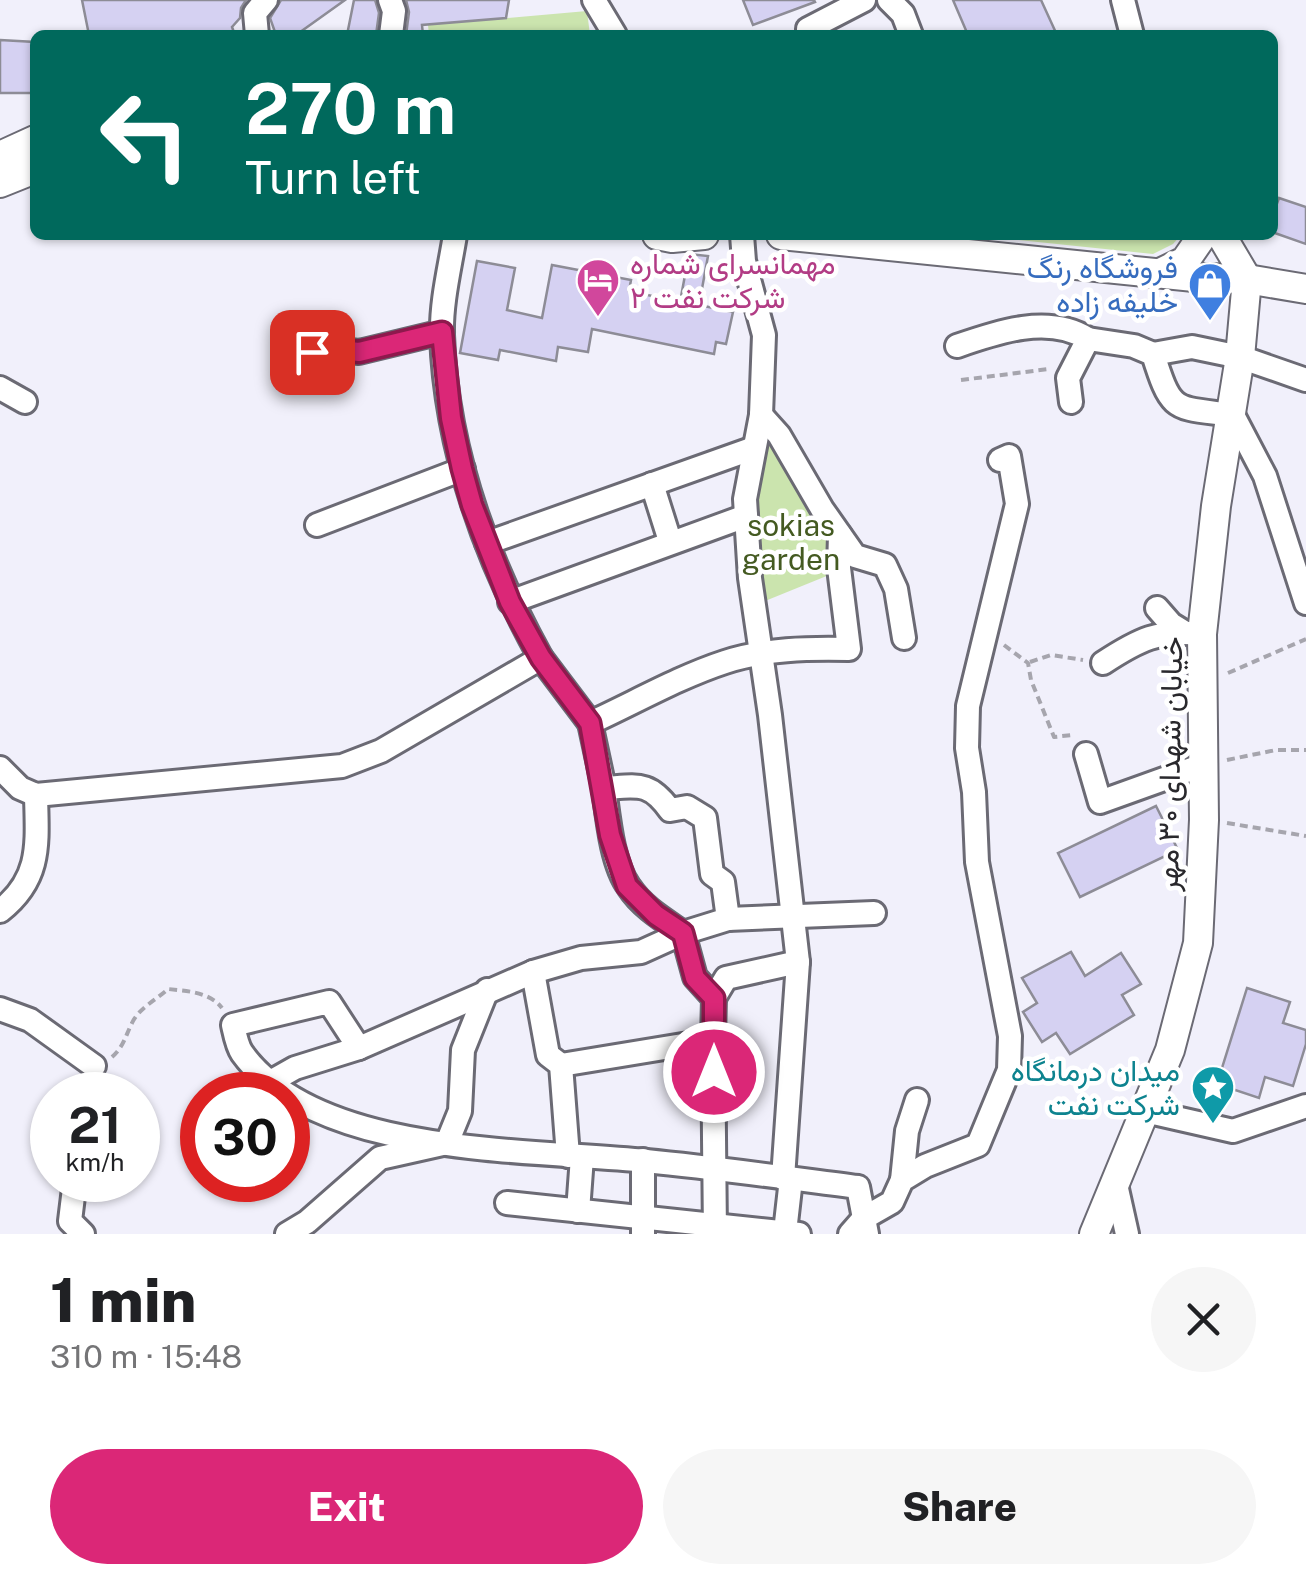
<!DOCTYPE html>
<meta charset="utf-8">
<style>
body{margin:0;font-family:"Public Sans",Vazirmatn,sans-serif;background:#f6f6f6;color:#202124;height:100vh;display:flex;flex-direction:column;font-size:38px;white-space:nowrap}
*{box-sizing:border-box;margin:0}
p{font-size:32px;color:#757577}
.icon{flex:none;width:55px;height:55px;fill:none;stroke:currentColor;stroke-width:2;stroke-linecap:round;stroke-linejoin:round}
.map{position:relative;height:1234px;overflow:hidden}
.side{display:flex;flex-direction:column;background:#fff;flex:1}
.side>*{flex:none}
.banner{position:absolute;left:30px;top:30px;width:1248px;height:210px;border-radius:15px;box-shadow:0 2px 8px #0004;background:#00695c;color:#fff;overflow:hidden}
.speed{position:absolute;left:30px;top:1072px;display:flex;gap:20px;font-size:50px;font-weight:700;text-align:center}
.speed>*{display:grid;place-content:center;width:130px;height:130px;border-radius:50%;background:#fff;box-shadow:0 2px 8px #0004;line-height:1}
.speed small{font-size:25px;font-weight:400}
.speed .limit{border:15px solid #d22;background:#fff;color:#111}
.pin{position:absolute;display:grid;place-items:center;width:85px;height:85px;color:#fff;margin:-42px;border-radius:20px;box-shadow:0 5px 15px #0006}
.me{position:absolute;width:110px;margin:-55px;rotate:0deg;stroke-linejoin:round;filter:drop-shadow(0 0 8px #0008)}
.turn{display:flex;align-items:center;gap:35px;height:210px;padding:0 50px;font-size:45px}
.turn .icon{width:130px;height:130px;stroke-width:2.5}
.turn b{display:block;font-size:70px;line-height:85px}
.round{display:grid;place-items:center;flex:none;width:105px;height:105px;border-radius:52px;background:#f6f6f6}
.headline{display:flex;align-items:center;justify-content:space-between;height:170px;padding:0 50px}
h1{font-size:60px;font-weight:800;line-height:75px}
.cta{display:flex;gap:20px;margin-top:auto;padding:20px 50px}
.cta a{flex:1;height:115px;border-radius:60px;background:#db2777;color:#fff;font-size:40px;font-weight:800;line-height:115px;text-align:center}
.cta a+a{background:#f6f6f6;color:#202124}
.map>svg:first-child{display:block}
.green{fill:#cbe4ae}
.building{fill:#d5d1f2;stroke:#8d8c96;stroke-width:2.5}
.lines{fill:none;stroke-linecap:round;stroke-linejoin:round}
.minor-casing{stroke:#6b6a74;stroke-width:28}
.major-casing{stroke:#6b6a74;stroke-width:32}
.path{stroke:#a6a5ad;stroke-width:4;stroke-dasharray:8 5;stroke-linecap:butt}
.minor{stroke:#fff;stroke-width:22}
.major{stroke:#fff;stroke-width:28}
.route-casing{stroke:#8e194d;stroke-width:25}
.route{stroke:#db2777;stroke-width:18}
.labels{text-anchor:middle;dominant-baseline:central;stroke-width:9;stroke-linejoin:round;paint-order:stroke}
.hotel-label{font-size:30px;fill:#b23c85;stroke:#fff;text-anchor:start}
.shop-label{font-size:30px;fill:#366cbe;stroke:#fff;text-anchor:end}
.park-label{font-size:30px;fill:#445a21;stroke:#fff}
.street-label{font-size:30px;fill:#29282c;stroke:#fff}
.culture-label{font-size:30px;fill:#0d838f;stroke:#fff;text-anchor:end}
</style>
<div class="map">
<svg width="1306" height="1234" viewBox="0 0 1306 1234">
<rect width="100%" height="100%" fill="#f1f0fb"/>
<g class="green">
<path d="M587,11L590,35H429L428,25Z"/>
<path d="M971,235H1181L1173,244L1153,254Z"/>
<path d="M765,430L829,532L834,573L758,604L751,500Z"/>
</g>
<g class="building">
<path d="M82,0H246L241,8L240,18L232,27L235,35H89Z"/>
<path d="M281,0H345L296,35H276L270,18Z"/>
<path d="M354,0H375L379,13L376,35H347Z"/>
<path d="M406,0H509L506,18L422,25L423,35H406L409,12Z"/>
<path d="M743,0H814L815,2L753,25Z"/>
<path d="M953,0H1041L1057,35H968Z"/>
<path d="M0,40L35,42V93H0Z"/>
<path d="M1279,198L1306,207V244L1272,232V217Z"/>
<path d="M689,254L708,256L699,305L733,312L726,344L716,342L714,354L592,329L588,352L558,347L556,361L500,350L498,360L460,353L477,261L515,268L507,310L542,318L552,265L631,280L629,291L680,302Z"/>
<path d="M1156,806L1178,850L1080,897L1058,853Z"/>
<path d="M1071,952L1085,976L1121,953L1141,984L1122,995L1134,1015L1070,1054L1056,1033L1042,1042L1023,1012L1037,1003L1022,978Z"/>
<path d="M1247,988L1290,1002L1283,1023L1306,1030V1044L1293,1086L1265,1077L1259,1098L1217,1084Z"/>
</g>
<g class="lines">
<g class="minor-casing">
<g id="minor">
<path d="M390,0L394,11L391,35"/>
<path d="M594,0L615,35"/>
<path d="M889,0L903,14L911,35"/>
<path d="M1123,0L1132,35"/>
<path d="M257,35L255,13L266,0"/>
<path d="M808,35V29L864,0"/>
<path d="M455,235C450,267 441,302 442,335C446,450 486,559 541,658"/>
<path d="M742,235L744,261L764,335L761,415L745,499L750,578L770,715L798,962L783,1178"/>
<path d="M1088,339L1134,346L1153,354C1172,414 1173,407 1233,415L1265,476L1306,603"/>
<path d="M957,346C997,332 1049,314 1088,339L1068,378L1071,402"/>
<path d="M313,353L331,349L359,352L442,332"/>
<path d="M1153,354L1192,347L1240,357L1306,380"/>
<path d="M0,388L25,402"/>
<path d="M761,415L779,435L822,509L855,556L885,565L896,589L904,638"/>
<path d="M652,484L670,541"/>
<path d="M317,525L463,469"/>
<path d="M487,543L754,448"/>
<path d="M510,602L746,516"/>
<path d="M1157,608L1171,624L1184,632"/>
<path d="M1103,663C1138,640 1159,629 1202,634"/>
<path d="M590,723L604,788C638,786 649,781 670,810L687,807L705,818L712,874L723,882L728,919"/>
<path d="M1086,754L1100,802L1203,765"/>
<path d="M0,768L20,788L36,795L342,766L381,751L541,658L590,723C634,703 679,677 725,662C765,649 808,648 849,649L839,568L840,535"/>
<path d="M0,911C42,878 37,843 36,795"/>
<path d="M533,972L548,1055L561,1065L568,1156"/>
<path d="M714,998L726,978L798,962"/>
<path d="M0,1009L30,1020L94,1066"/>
<path d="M713,1040L715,1234"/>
<path d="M359,1048L533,972L581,958L641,952L683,933L728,919L874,913"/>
<path d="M561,1065L713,1040L714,998L695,977L683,933C664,920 642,907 629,887C612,864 608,817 604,788"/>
<path d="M272,1081L295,1068L359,1048L329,1002L233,1025C235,1034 237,1046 242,1053C317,1157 531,1149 646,1161C717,1168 788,1178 858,1187L867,1234"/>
<path d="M1145,1111L1233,1131L1306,1106"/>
<path d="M75,1180L70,1221L83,1234"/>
<path d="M902,1180L907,1131L917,1100"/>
<path d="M1115,1180L1127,1234"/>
<path d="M507,1203L799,1234"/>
<path d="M578,1211L582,1157"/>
<path d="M785,1232L791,1179"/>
<path d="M287,1234L307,1222L380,1158L447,1143L460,1111L463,1050L487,990"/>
<path d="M643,1234V1160"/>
<path d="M850,1234L864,1218L892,1202L902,1180L925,1166L978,1145L1009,1070L1010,1036L977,862L974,792L967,748L968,706L1017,504L1009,456L1000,460"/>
</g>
</g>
<g class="major-casing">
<g id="major">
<path d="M0,156L35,140"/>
<path d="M0,183L35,169"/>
<path d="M657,235L672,238L704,235"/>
<path d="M781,235L1204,278L1247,279L1306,289"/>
<path d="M1221,235L1247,279"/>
<path d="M1160,273L1185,261L1203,235"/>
<path d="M1094,1234L1170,1050L1198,943L1204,820L1202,634L1216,506L1240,357L1247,279"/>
</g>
</g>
<g class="path">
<path d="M961,380L1049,369"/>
<path d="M1004,645L1028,663L1031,680L1054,737L1072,735L1073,738"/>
<path d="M1030,662L1051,655L1083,660"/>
<path d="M1228,673L1306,639"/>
<path d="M1227,760L1276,750H1306"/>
<path d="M1227,823L1306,836"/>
<path d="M112,1057C124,1046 125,1037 132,1023C139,1008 156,1000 168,989C187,991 210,992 222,1008"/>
</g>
<use href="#minor" class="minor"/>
<use href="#major" class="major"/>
</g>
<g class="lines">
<g class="route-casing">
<path id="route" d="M312,352L331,349L359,352L442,332L451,418L462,469L472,505L510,602L541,658L590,723L610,835L627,886L656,915L683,933L695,978L714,998V1072"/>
</g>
<use href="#route" class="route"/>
</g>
<defs>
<g id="hotel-pin" transform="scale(2.25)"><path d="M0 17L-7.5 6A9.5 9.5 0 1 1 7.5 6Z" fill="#d1479c" stroke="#fff"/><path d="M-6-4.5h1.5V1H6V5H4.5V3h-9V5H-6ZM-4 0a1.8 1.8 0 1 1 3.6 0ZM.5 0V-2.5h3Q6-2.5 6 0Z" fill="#fff"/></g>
<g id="shop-pin" transform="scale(2.25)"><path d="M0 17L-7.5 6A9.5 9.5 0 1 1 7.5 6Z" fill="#3f7fe0" stroke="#fff"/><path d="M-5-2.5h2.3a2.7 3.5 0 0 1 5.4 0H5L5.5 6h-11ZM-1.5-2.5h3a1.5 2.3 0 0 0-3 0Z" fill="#fff"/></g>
<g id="sight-pin" transform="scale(2.25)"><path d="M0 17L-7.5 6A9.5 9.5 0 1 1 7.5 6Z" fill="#0f9aa8" stroke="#fff"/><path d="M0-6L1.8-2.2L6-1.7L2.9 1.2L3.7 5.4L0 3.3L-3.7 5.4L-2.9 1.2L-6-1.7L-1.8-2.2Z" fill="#fff"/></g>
</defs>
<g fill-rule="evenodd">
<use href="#hotel-pin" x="598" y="280"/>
<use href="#shop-pin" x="1210" y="284"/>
<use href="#sight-pin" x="1213" y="1087"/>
</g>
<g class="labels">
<g class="hotel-label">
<text x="630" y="263">مهمانسرای شماره<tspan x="630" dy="34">۲ شرکت نفت</tspan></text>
</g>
<g class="shop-label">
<text x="1178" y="267">فروشگاه رنگ<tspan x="1178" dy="34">خلیفه زاده</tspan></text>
</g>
<g class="park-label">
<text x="791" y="525">sokias<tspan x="791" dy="34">garden</tspan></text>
</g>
<g class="street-label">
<text transform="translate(1169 764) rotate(-89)">خیابان شهدای ۳۰ مهر</text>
</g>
<g class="culture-label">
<text x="1180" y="1070">میدان درمانگاه<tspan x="1180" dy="34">شرکت نفت</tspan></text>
</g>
</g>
</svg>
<div class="speed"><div>21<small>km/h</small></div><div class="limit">30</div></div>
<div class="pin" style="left:312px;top:352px;background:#d93025"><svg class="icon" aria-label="arrive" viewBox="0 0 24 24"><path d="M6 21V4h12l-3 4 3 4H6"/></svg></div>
<svg class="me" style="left:714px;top:1072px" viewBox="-20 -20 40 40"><circle r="17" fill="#db2777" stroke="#fff" stroke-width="3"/><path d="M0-11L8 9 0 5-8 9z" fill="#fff"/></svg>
<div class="banner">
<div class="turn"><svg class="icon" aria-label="left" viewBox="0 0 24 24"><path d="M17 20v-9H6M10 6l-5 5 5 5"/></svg><div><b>270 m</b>Turn left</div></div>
</div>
</div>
<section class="side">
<div class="headline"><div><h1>1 min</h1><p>310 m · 15:48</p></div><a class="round"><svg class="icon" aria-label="close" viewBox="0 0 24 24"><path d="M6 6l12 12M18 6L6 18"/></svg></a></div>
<div class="cta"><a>Exit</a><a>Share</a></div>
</section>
